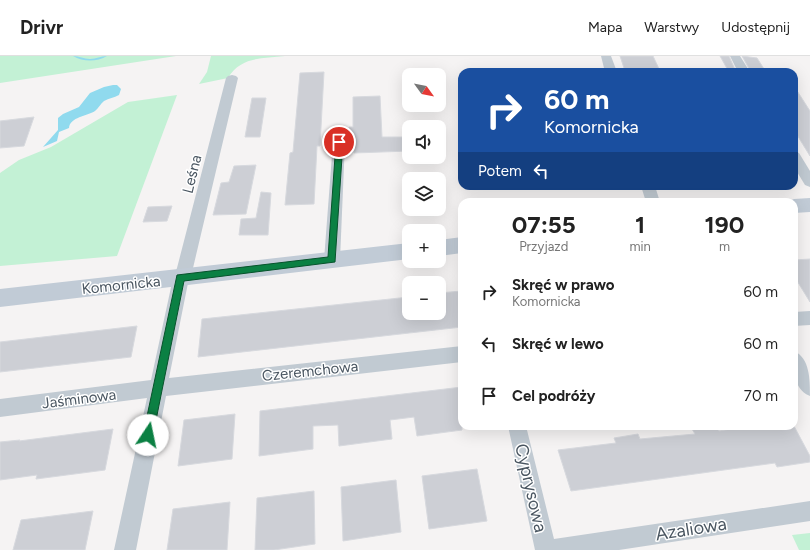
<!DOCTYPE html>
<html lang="pl">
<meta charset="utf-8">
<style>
body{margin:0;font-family:Figtree,sans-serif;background:#f2f2f2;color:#222;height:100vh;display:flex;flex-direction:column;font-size:15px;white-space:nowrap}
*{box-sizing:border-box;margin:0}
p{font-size:13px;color:#767676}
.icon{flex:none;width:22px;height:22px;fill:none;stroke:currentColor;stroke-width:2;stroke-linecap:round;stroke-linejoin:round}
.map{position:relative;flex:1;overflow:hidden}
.side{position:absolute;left:458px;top:142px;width:340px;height:232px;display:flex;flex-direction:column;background:#fff;border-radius:12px;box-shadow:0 4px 16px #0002}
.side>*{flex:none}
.hud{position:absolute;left:458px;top:12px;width:340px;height:122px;border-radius:12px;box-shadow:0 4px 16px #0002;background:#1a4fa0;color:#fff;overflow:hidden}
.needle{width:26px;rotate:123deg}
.fabs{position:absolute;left:402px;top:12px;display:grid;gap:8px}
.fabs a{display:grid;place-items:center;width:44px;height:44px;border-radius:8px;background:#fff;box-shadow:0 4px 16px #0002;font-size:20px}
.pin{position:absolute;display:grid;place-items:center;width:34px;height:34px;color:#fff;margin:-17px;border:2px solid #fff;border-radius:50%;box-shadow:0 1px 4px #0007}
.me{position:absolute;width:44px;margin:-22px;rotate:11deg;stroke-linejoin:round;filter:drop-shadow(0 0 3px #0008)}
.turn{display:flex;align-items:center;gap:14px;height:84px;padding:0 20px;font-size:18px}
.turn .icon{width:52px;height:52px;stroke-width:2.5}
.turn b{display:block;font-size:28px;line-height:34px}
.then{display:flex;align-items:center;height:38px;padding:0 20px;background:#0003;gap:8px;font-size:15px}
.eta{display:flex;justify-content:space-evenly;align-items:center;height:68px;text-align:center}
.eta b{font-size:24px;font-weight:700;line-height:28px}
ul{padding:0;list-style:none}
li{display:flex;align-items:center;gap:12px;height:52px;padding:0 20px}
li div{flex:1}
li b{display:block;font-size:15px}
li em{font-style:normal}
header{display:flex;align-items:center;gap:24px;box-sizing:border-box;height:56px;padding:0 20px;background:#fff;border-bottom:1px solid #e0e0e0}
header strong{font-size:19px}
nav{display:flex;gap:22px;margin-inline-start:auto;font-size:14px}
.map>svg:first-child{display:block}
.green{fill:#c3f1d5}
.water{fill:#90daee}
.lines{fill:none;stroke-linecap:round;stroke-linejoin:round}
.stream{fill:#90daee;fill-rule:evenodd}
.building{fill:#cdcfd5;stroke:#d7d9de}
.street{fill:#c1cad2;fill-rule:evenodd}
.secondary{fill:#c1cbd6;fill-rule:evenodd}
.route{fill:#0b8043;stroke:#07532c}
.labels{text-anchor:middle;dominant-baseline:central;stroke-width:3;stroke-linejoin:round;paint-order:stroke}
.street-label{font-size:15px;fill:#4a5661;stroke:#fff}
.near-street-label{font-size:18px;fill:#4a5661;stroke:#fff}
</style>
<header>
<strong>Drivr</strong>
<nav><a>Mapa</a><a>Warstwy</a><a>Udostępnij</a></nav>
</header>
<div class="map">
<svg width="810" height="494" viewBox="0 0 810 494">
<rect width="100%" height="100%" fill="#f5f3f3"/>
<g class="green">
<path d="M0,0H176L0,27Z"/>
<path d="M211,0H285C262,3 241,0 228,22L199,28L207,16Z"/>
<path d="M177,39L117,200L0,210V117L19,104L51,91L128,46Z"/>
<path d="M810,477V494H799L792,479Z"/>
</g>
<path class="water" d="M113,29H117L121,33L119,39C114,42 109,42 104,45C100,48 99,52 95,55C87,60 70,61 69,72L59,76L57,85L43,91L58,74V62L63,58L79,51L90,37L104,31Z"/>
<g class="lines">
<path class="stream" d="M73,0C79,0 84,3 90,3C96,3 101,0 107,0C97,6 83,6 73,0Z"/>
</g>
<g class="building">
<path d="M620,0H653L660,15H625Z"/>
<path d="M720,0H729L736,16H729Z"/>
<path d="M742,0L757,2L766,16H751Z"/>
<path d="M324,16L320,90H317L314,148L285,149L290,97L293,96L300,17Z"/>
<path d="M794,30L810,55V100L794,74Z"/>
<path d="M380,40L382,81H409V95L354,97V92H349V71H353V41Z"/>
<path d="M252,42H266L260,81H245Z"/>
<path d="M34,61L24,90L0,92V65Z"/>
<path d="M256,109L246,158L213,159L221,127L229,126L234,110Z"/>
<path d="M261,136L271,137L268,179H239L241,163L256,162Z"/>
<path d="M172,150L167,165L143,166L148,151Z"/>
<path d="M810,203V246L794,220V204Z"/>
<path d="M462,235V271L198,301L202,263L409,241V257H439V237Z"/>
<path d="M137,270L131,301L0,316V286Z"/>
<path d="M462,331V374L417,380L414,361L390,364L392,383L339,390L338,369L313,370V393L259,400L260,355Z"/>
<path d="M235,358L232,403L178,410L184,364Z"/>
<path d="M712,370H717L719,375L749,370H794L810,400V406L777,411L775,407L571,435L558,394L616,387L614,382L638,378L640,383L695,378L692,373Z"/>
<path d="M113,373L105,414L36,423L37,419L0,424V386L20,384L19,385Z"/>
<path d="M477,413L487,465L429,473L422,420Z"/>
<path d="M396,424L401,476L343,485L341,431Z"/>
<path d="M314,435L315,488L274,494H255L257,442Z"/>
<path d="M230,446L227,494H167L173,453Z"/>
<path d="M93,455L85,494H13L21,464Z"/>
</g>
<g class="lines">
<g class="street">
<path d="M601,0H611L617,16H605Z"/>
<path d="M730,0H740L750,16H738Z"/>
<path d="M232,19L236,20L238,22L193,212L189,222L169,322L462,290V306L166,340L136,494H114L147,342L0,361V343L151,324L173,222L177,212L226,22L228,20Z"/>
<path d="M339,82L343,83L345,86L340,204L337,208L332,210L327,208L324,204L333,86L335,83Z"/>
<path d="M794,95L799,97L810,115V131L805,129L794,111Z"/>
<path d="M641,130H655L660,146H646Z"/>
<path d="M810,255V269L794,270V256Z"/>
<path d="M794,295C810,302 810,324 810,340C792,333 794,311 794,295Z"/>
<path d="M508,370H526L554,483L810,445V465L619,494H535Z"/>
</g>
<g class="secondary">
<path d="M810,142V156L794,157V146H787L794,143Z"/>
<path d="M462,181V197L439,200V184Z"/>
<path d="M409,187V203L0,251V233Z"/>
</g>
</g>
<path class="route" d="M339,84L343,86L335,206L184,225L153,379L152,383L148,384L144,383L143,379L177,219L328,201L336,86Z"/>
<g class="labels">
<g class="street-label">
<text transform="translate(192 118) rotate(-76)">Leśna</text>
<text transform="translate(121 229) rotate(-6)">Komornicka</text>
<text transform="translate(310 315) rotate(-6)">Czeremchowa</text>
<text transform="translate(79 343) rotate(-7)">Jaśminowa</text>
</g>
<g class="near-street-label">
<text transform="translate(531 432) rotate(77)">Cyprysowa</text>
<text transform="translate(691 473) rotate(-9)">Azaliowa</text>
</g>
</g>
</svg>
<div class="fabs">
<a><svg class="needle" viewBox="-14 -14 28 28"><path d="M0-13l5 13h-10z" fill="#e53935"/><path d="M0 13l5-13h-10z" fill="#767676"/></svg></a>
<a><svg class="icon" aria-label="sound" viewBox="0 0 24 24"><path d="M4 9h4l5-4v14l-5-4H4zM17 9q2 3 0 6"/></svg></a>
<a><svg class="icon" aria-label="layers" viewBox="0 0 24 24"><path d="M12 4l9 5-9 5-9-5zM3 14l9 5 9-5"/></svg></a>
<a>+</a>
<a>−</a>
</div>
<div class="pin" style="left:339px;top:86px;background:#d93025"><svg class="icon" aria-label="arrive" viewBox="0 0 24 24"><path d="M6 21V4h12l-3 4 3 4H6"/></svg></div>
<svg class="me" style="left:148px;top:379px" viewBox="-20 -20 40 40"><circle r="19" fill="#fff"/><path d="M0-13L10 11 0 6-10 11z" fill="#0b8043"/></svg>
<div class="hud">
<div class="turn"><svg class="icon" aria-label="right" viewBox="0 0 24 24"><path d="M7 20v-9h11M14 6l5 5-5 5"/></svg><div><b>60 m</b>Komornicka</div></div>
<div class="then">Potem<svg class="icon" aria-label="left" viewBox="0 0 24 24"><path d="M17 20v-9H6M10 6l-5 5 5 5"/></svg></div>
</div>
<section class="side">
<div class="eta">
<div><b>07:55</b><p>Przyjazd</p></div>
<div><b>1</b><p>min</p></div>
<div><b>190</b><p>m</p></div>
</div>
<ul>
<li><svg class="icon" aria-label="right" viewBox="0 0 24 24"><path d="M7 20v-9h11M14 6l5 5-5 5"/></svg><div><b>Skręć w prawo</b><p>Komornicka</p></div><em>60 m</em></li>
<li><svg class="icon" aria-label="left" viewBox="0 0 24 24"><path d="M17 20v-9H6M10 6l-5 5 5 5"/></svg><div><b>Skręć w lewo</b></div><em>60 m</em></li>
<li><svg class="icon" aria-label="arrive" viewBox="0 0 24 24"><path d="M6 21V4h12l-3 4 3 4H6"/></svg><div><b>Cel podróży</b></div><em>70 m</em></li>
</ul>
</section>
</div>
